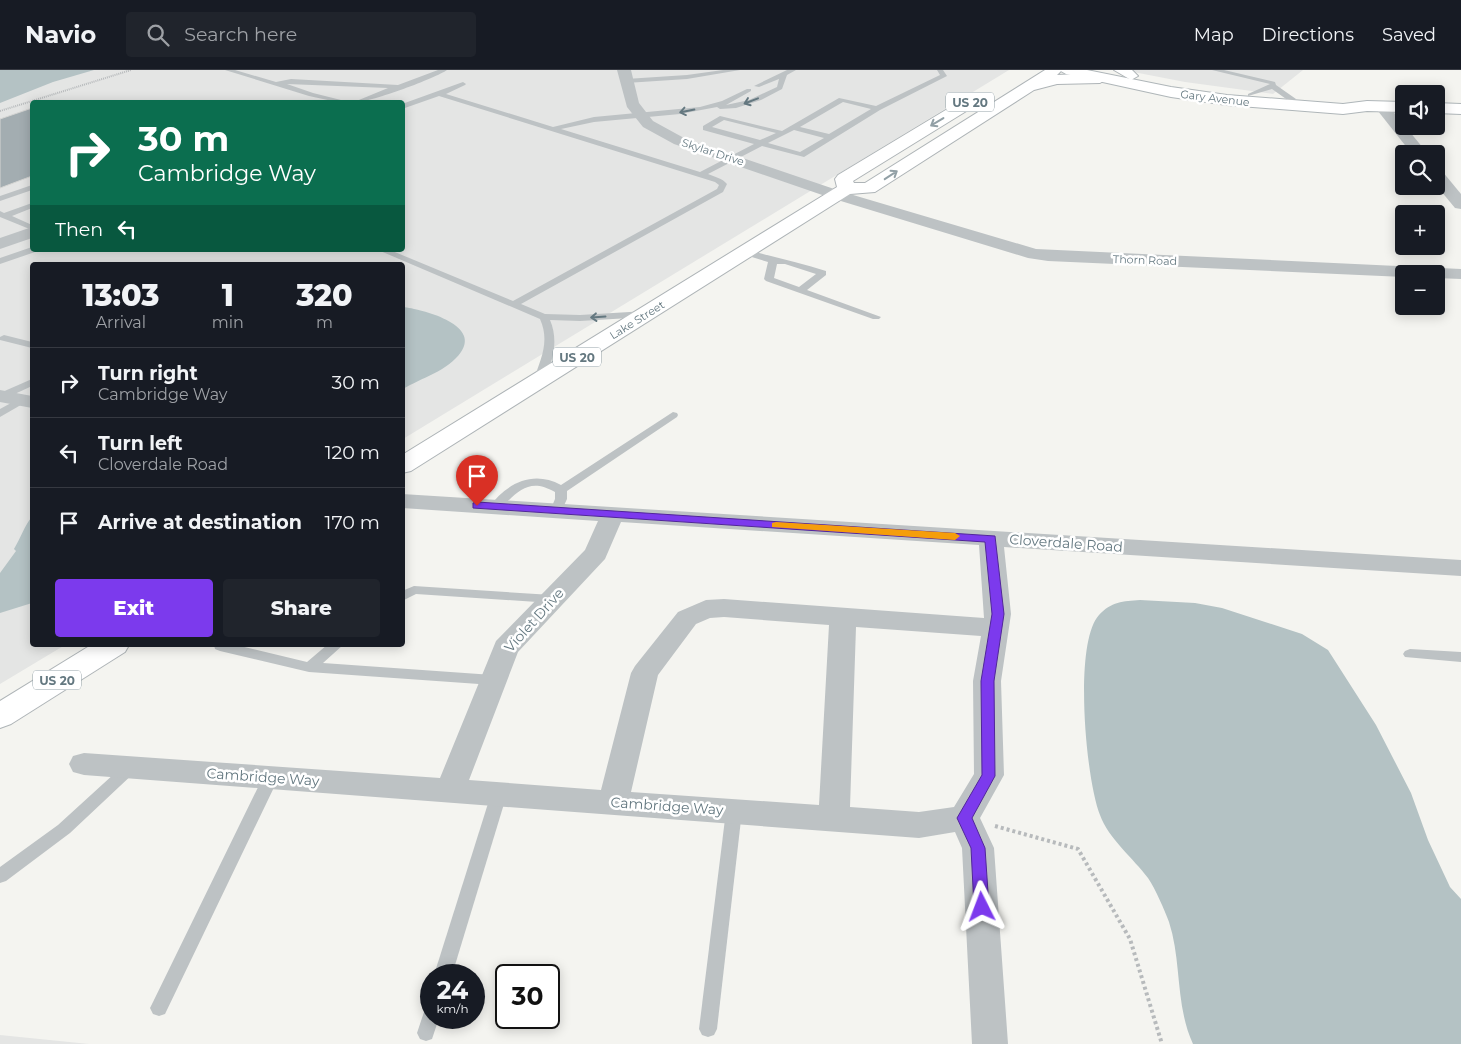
<!DOCTYPE html>
<meta charset="utf-8">
<style>
body{margin:0;font-family:Montserrat,sans-serif;background:#20242c;color:#f1f3f6;height:100vh;display:flex;flex-direction:column;font-size:19px;white-space:nowrap}
*{box-sizing:border-box;margin:0}
p{font-size:16px;color:#9ea1a6}
.icon{flex:none;width:28px;height:28px;fill:none;stroke:currentColor;stroke-width:2;stroke-linecap:round;stroke-linejoin:round}
.map{position:relative;flex:1;overflow:hidden}
.panel{position:absolute;left:30px;top:192px;width:375px;height:385px;display:flex;flex-direction:column;background:#171b24;border-radius:5px;box-shadow:0 2px 12px #0003}
.panel>*{flex:none}
.hud{position:absolute;left:30px;top:30px;width:375px;height:152px;border-radius:5px;box-shadow:0 2px 12px #0003;background:#0b6e4f;color:#fff;overflow:hidden}
.buttons{position:absolute;left:1395px;top:15px;display:grid;gap:10px}
.buttons a{display:grid;place-items:center;width:50px;height:50px;border-radius:5px;background:#171b24;box-shadow:0 2px 12px #0003;font-size:25px}
.speed{position:absolute;left:420px;top:894px;display:flex;gap:10px;font-size:25px;font-weight:700;text-align:center}
.speed>*{display:grid;place-content:center;width:65px;height:65px;border-radius:50%;background:#171b24;box-shadow:0 2px 12px #0003;line-height:1}
.speed small{font-size:12px;font-weight:400}
.speed .limit{border:2px solid #111;border-radius:8px;background:#fff;color:#111}
.pin{position:absolute;display:grid;place-items:center;width:42px;height:42px;color:#fff;margin:-51px -21px;border-radius:50% 50% 50% 0;rotate:-45deg;box-shadow:0 0 5px #0007}
.pin .icon{rotate:45deg}
.me{position:absolute;width:55px;margin:-28px;rotate:357deg;stroke-linejoin:round;filter:drop-shadow(0 0 4px #0008)}
.turn{display:flex;align-items:center;gap:18px;height:105px;padding:0 25px;font-size:22px}
.turn .icon{width:65px;height:65px;stroke-width:2.5}
.turn b{display:block;font-size:35px;line-height:42px}
.then{display:flex;align-items:center;height:48px;padding:0 25px;background:#0003;gap:10px;font-size:19px}
.eta{display:flex;justify-content:space-evenly;align-items:center;height:85px;text-align:center}
.eta b{font-size:30px;font-weight:800;line-height:35px}
.action{display:flex;gap:10px;margin-top:auto;padding:10px 25px}
.action a{flex:1;height:58px;border-radius:5px;background:#7c3aed;color:#fff;font-size:20px;font-weight:800;line-height:58px;text-align:center}
.action a+a{background:#20242c;color:#f1f3f6}
ul{padding:0;list-style:none}
li{display:flex;align-items:center;gap:15px;height:70px;padding:0 25px;border-top:1px solid #363941}
li div{flex:1}
li b{display:block;font-size:19px}
li em{font-style:normal}
header{display:flex;align-items:center;gap:30px;box-sizing:border-box;height:70px;padding:0 25px;background:#171b24;border-bottom:1px solid #363941}
header strong{font-size:24px}
nav{display:flex;gap:28px;margin-inline-start:auto;font-size:18px}
.search{width:350px;height:45px;background:#20242c;display:flex;align-items:center;gap:12px;box-sizing:border-box;padding:0 18px;border-radius:5px;color:#9ea1a6;font-size:19px}
.map>svg:first-child{display:block}
.built{fill:#e4e5e4;fill-rule:evenodd}
.water{fill:#b4c2c4}
.building{fill:#a3adb1;stroke:#d5d5d3}
.lines{fill:none;stroke-linecap:round;stroke-linejoin:round}
.secondary-casing{stroke:#afb6b9;stroke-width:2}
.primary-casing{stroke:#aeb4b7;stroke-width:2}
.path-far1{stroke:#b7babc;stroke-width:2;stroke-dasharray:1 1;stroke-linecap:butt}
.path{stroke:#b7babc;stroke-width:4;stroke-dasharray:3 3;stroke-linecap:butt}
.lane{fill:#bdc2c4;fill-rule:evenodd}
.street{fill:#bdc2c4;fill-rule:evenodd}
.secondary{fill:#fff;fill-rule:evenodd}
.primary{fill:#fff;fill-rule:evenodd}
.oneway{stroke:#647880}
.oneway2{stroke:#92a0a6}
.route{fill:#7c3aed;stroke:#51269a}
.slow{fill:#f59e0b}
.labels{text-anchor:middle;dominant-baseline:central;stroke-width:5;stroke-linejoin:round;paint-order:stroke}
.far-street-label{font-size:11px;fill:#647880;stroke:#fff}
.shield{fill:#fff;stroke:#92a0a6;stroke-width:1}
.shield-label{font-size:12px;font-weight:bold;fill:#647880}
.street-label{font-size:14px;fill:#647880;stroke:#fff}
</style>
<header>
<strong>Navio</strong>
<div class="search"><svg class="icon" aria-label="search" viewBox="0 0 24 24"><circle cx="10" cy="10" r="6"/><path d="M15 15l6 6"/></svg>Search here</div>
<nav><a>Map</a><a>Directions</a><a>Saved</a></nav>
</header>
<div class="map">
<svg width="1461" height="974" viewBox="0 0 1461 974">
<rect width="100%" height="100%" fill="#f4f4f0"/>
<g class="built">
<path d="M0,0H1009L403,369L402,195H32V575H65L0,614ZM32,32H402V180H32Z"/>
<path d="M1123,0H1303L1273,24L1185,12Z"/>
<path d="M0,965L89,974H0Z"/>
</g>
<g class="water">
<path d="M0,0H94L53,12L0,33Z"/>
<path d="M403,237C421,239 481,254 461,282C448,301 421,308 403,319Z"/>
<path d="M32,420V533L0,543V503L16,481L14,479C20,469 25,455 31,448Z"/>
<path d="M1140,530L1195,533L1222,538L1302,564L1328,580L1376,655L1411,723L1428,770L1450,817L1461,829V974H1193C1175,935 1182,892 1169,852C1164,839 1156,820 1148,808C1134,789 1108,768 1100,745C1086,711 1073,573 1099,545C1111,532 1123,531 1140,530Z"/>
</g>
<path class="building" d="M32,38V106L0,118V49Z"/>
<g class="lines">
<g class="secondary-casing">
<g id="secondary">
<path d="M1059,0H1087L1171,17L1227,25L1343,34L1367,31L1404,32V42L1367,41L1343,44L1227,35L1171,27L1066,4Z"/>
<path d="M1436,33L1461,34V44L1436,43Z"/>
</g>
</g>
<g class="primary-casing">
<g id="primary">
<path d="M1045,0H1062L1057,5L1100,3L1108,8L1100,13L1057,14L1034,20L875,122L850,124L411,401L402,403V385L837,117L835,109L838,105L969,26H981L983,29L981,32L853,111L854,113H865Z"/>
<path d="M1114,0H1132L1138,6L1131,10Z"/>
<path d="M91,575H129L125,582L11,654L0,658V631Z"/>
</g>
</g>
<path class="path-far1" d="M0,41L131,0"/>
<path class="path" d="M995,756L1078,779L1130,869L1162,974"/>
<g class="lane">
<path d="M225,0H235L276,12L291,9L398,15L438,0H447C436,8 367,34 354,32L388,18L287,14L313,23L349,32H337L309,26Z"/>
<path d="M723,0H740L687,9L626,13L623,11L626,9L687,5Z"/>
<path d="M787,0H796L787,5L782,19L761,30L736,38L720,39L717,37L680,44L594,52L561,59L700,102L754,74L703,60V56L720,46L782,61L839,28L876,36L940,5L937,0H943L947,6L880,40L804,87L762,76L708,104C715,107 722,108 727,114L723,122L521,234L545,244L580,245L646,241L651,244L646,247L580,251L550,250C559,271 553,294 542,313L538,314L533,311C541,289 550,271 540,249L378,180H390L513,231L717,119L719,115L715,112L439,26L402,39V34L463,12L466,14L465,15L446,24L553,57L594,47L700,37L722,31L747,19H751V21L726,35L749,30L777,17L779,9L759,17L754,16ZM843,32L871,39L829,64L800,57ZM724,50L776,63L760,70L712,57ZM794,60L824,68L800,82L768,73Z"/>
<path d="M1212,0H1224L1275,12L1276,15L1296,29L1289,31L1272,19L1248,26V24L1270,14Z"/>
<path d="M32,115V120L0,131V126Z"/>
<path d="M32,133V138L12,146L32,155V160L0,147V141L4,143Z"/>
<path d="M32,177V180H36L35,182L0,194V188Z"/>
<path d="M745,179C772,187 799,192 826,201V205L807,220L881,247L879,249H873L766,211L764,209L768,192L742,184V180ZM777,194H785L816,204L799,217L774,208Z"/>
<path d="M4,265L32,272V278L0,270V267Z"/>
<path d="M32,309V316L6,328L0,329V323Z"/>
<path d="M22,327L26,328V332L0,347V339Z"/>
<path d="M673,342L677,343L678,345L677,347L567,421V429L560,444L556,445L550,441L555,429V422C529,407 518,421 499,440L495,441L489,437C507,413 533,400 561,415Z"/>
<path d="M414,516L552,525L558,529L552,533L416,524L402,531V521Z"/>
<path d="M214,575H236L307,592L327,575H343L323,593L493,605L498,606L500,610L498,614L493,615L309,602L220,581L215,579Z"/>
<path d="M1410,579L1461,582V592L1405,587L1403,584L1405,581Z"/>
<path d="M131,691L136,693L138,697L136,701L70,763L6,811L0,813V797L58,755L126,693Z"/>
<path d="M271,701L276,703L279,707L165,944L159,946L153,944L150,938L153,932L263,707L266,703Z"/>
<path d="M499,718L504,720L507,724L452,905H434L491,724L494,720Z"/>
<path d="M734,735L739,737L742,741L717,959L714,965L708,967L702,965L699,959L726,741L729,737Z"/>
<path d="M431,937V948H439L432,969L426,971L420,969L417,963L425,939Z"/>
</g>
<g class="street">
<path d="M617,0H631L639,33L653,51L684,68L843,122L1036,179L1461,199V209L1436,208V204H1404V207L1048,191L1028,188L831,128L674,74L643,57L627,37Z"/>
<path d="M1381,32L1386,33L1428,84H1412L1374,36Z"/>
<path d="M1436,99L1442,101L1461,124V139L1455,138L1436,115Z"/>
<path d="M32,157V168L0,179V168Z"/>
<path d="M0,320L32,326V338L0,332Z"/>
<path d="M402,424L1461,490V506L1004,477L1011,544L1001,611L1004,705L980,748L994,778L1008,974H972L962,778L955,762L919,768L84,705L73,702L69,694L73,686L84,683L440,708L496,571L585,480L598,451L402,438ZM621,452L979,475L984,548L724,529L706,530L678,542L635,596L631,603L601,720L469,710L518,582L605,489ZM724,547L829,555L819,735L631,722L658,605L696,554L710,548ZM856,557L981,566L973,611L974,704L954,737L919,742L850,737Z"/>
</g>
<use href="#secondary" class="secondary"/>
<use href="#primary" class="primary"/>
</g>
<defs><path id="oneway-shaft" d="M-6 0H5M1.5-3L5.5 0L1.5 3" fill="none" stroke-width="1.6" stroke-linecap="round" stroke-linejoin="round" transform="scale(1.25)"/></defs>
<g class="oneway">
<use href="#oneway-shaft" transform="translate(751 31) rotate(159)"/>
<use href="#oneway-shaft" transform="translate(687 41) rotate(169)"/>
<use href="#oneway-shaft" transform="translate(598 247) rotate(176)"/>
</g>
<g class="oneway2">
<use href="#oneway-shaft" transform="translate(937 52) rotate(149)"/>
<use href="#oneway-shaft" transform="translate(891 105) rotate(-33)"/>
</g>
<path class="route" d="M477,432L995,466L1004,544L994,611L995,706L972,748L985,778L989,837L987,842L982,844L976,842L974,837L971,778L957,748L982,705L981,611L992,544L985,472L473,438V433Z"/>
<path class="slow" d="M776,452L955,463L960,466L955,470L772,457V453Z"/>
<g class="labels">
<g class="far-street-label">
<text transform="translate(1215 28) rotate(7)">Gary Avenue</text>
<text transform="translate(713 82) rotate(18)">Skylar Drive</text>
<text transform="translate(1145 190) rotate(2)">Thorn Road</text>
<text transform="translate(637 250) rotate(-32)">Lake Street</text>
</g>
<g class="shield">
<rect x="946" y="22.5" width="48" height="19" rx="4"/>
<rect x="553" y="277.5" width="48" height="19" rx="4"/>
<rect x="33" y="600.5" width="48" height="19" rx="4"/>
</g>
<g class="shield-label">
<text x="970" y="32">US 20</text>
<text x="577" y="287">US 20</text>
<text x="57" y="610">US 20</text>
</g>
<g class="street-label">
<text transform="translate(1066 473) rotate(4)">Cloverdale Road</text>
<text transform="translate(534 550) rotate(-48)">Violet Drive</text>
<text transform="translate(263 707) rotate(4)">Cambridge Way</text>
<text transform="translate(667 736) rotate(4)">Cambridge Way</text>
</g>
</g>
</svg>
<div class="buttons">
<a><svg class="icon" aria-label="sound" viewBox="0 0 24 24"><path d="M4 9h4l5-4v14l-5-4H4zM17 9q2 3 0 6"/></svg></a>
<a><svg class="icon" aria-label="search" viewBox="0 0 24 24"><circle cx="10" cy="10" r="6"/><path d="M15 15l6 6"/></svg></a>
<a>+</a>
<a>−</a>
</div>
<div class="speed"><div>24<small>km/h</small></div><div class="limit">30</div></div>
<div class="pin" style="left:477px;top:436px;background:#d93025"><svg class="icon" aria-label="arrive" viewBox="0 0 24 24"><path d="M6 21V4h12l-3 4 3 4H6"/></svg></div>
<svg class="me" style="left:982px;top:837px" viewBox="-20 -20 40 40"><path d="M0-17L14 15 0 8-14 15z" fill="#7c3aed" stroke="#fff" stroke-width="4"/></svg>
<div class="hud">
<div class="turn"><svg class="icon" aria-label="right" viewBox="0 0 24 24"><path d="M7 20v-9h11M14 6l5 5-5 5"/></svg><div><b>30 m</b>Cambridge Way</div></div>
<div class="then">Then<svg class="icon" aria-label="left" viewBox="0 0 24 24"><path d="M17 20v-9H6M10 6l-5 5 5 5"/></svg></div>
</div>
<section class="panel">
<div class="eta">
<div><b>13:03</b><p>Arrival</p></div>
<div><b>1</b><p>min</p></div>
<div><b>320</b><p>m</p></div>
</div>
<ul>
<li><svg class="icon" aria-label="right" viewBox="0 0 24 24"><path d="M7 20v-9h11M14 6l5 5-5 5"/></svg><div><b>Turn right</b><p>Cambridge Way</p></div><em>30 m</em></li>
<li><svg class="icon" aria-label="left" viewBox="0 0 24 24"><path d="M17 20v-9H6M10 6l-5 5 5 5"/></svg><div><b>Turn left</b><p>Cloverdale Road</p></div><em>120 m</em></li>
<li><svg class="icon" aria-label="arrive" viewBox="0 0 24 24"><path d="M6 21V4h12l-3 4 3 4H6"/></svg><div><b>Arrive at destination</b></div><em>170 m</em></li>
</ul>
<div class="action"><a>Exit</a><a>Share</a></div>
</section>
</div>
